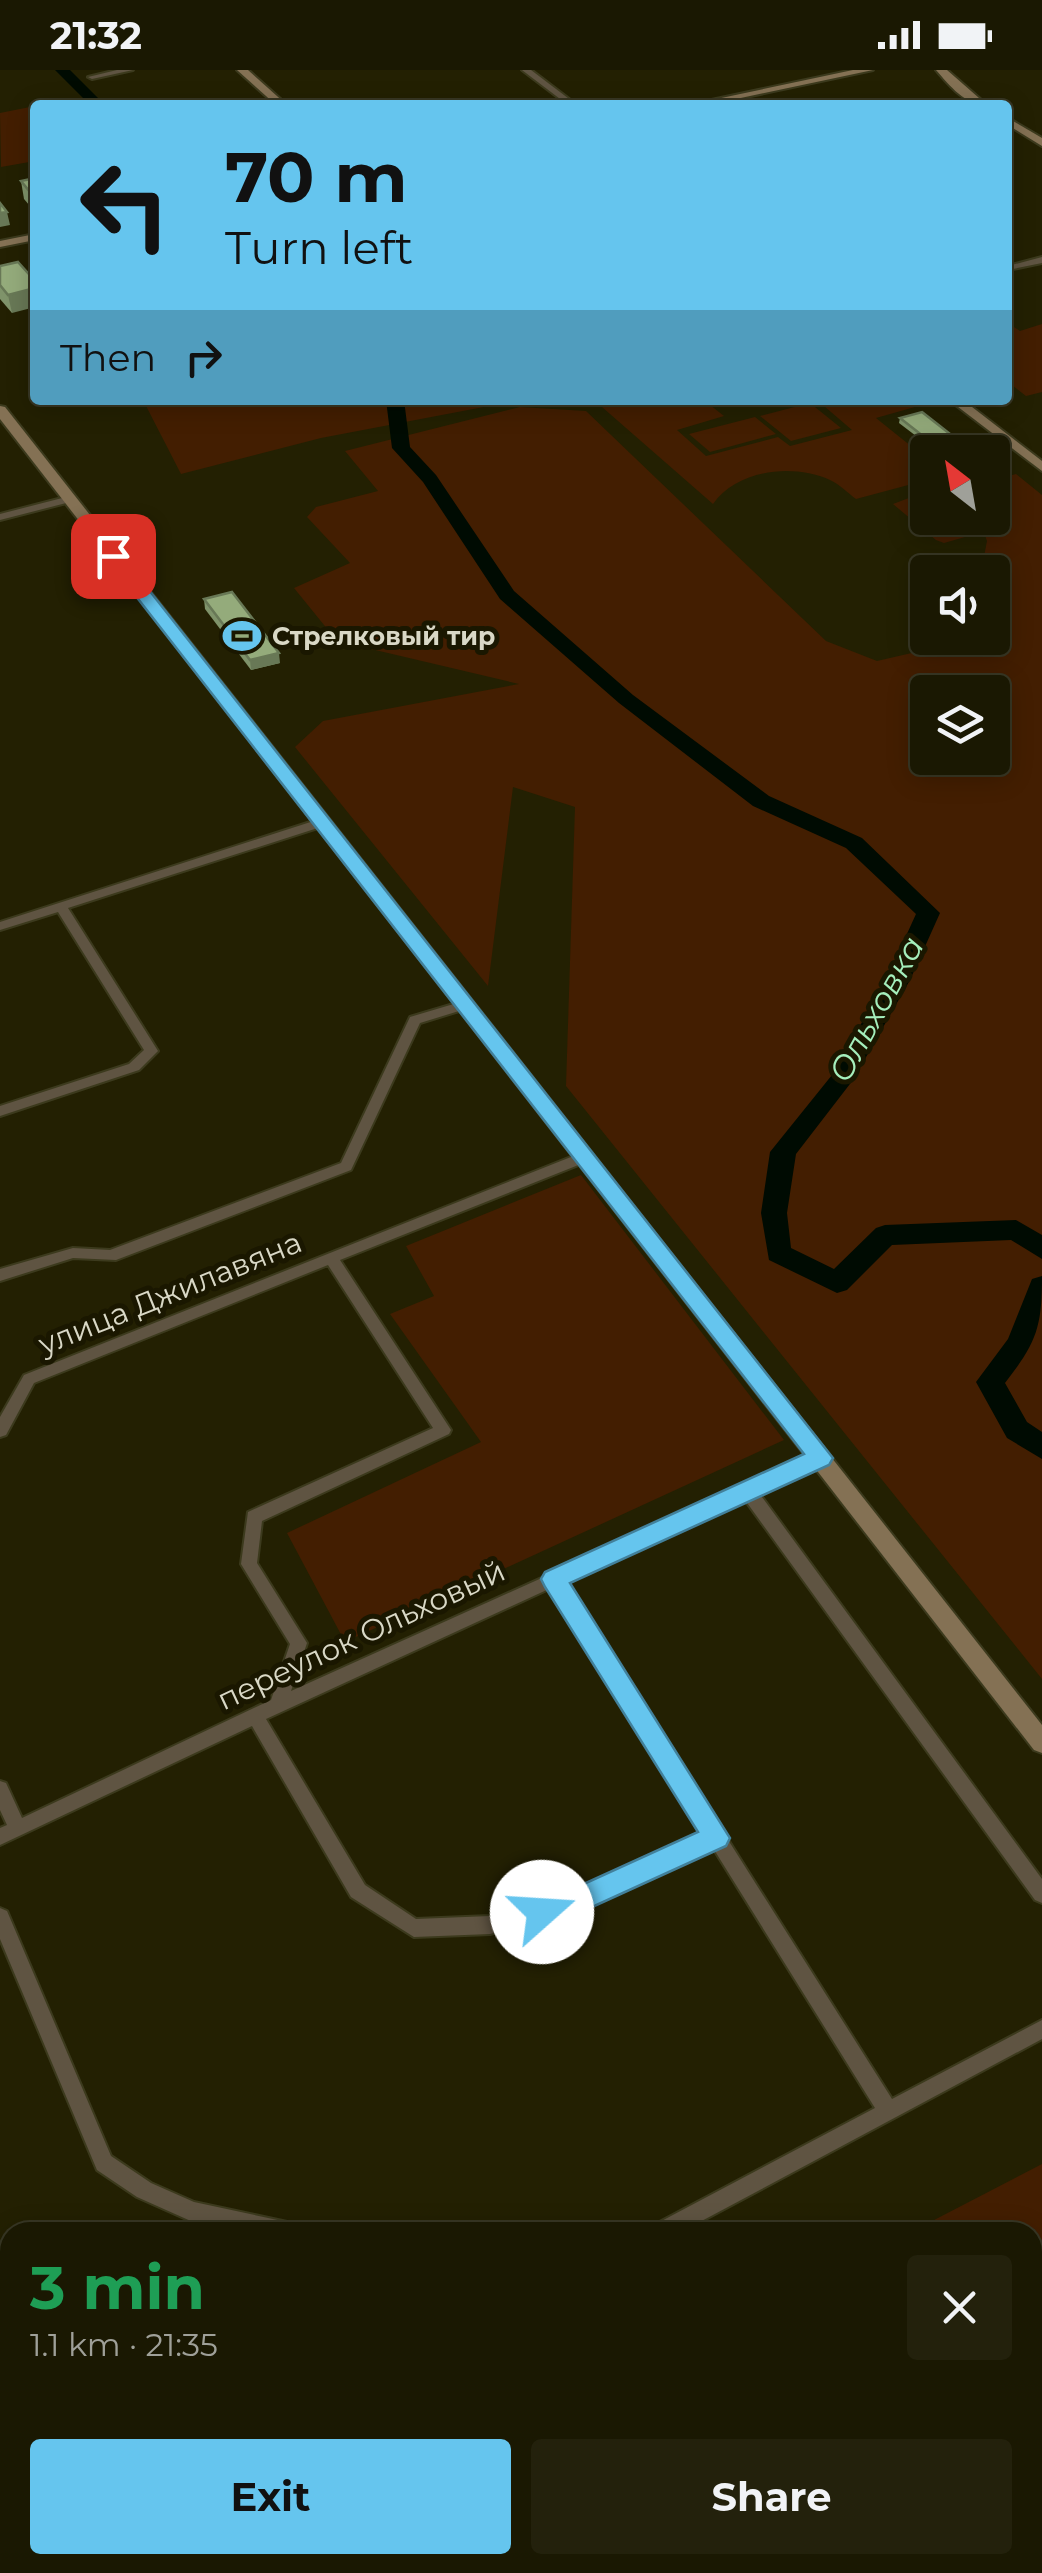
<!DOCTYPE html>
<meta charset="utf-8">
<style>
body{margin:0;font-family:Montserrat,sans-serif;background:#23210c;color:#f1f3f6;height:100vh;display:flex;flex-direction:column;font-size:38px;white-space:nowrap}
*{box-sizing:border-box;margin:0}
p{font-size:32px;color:#9fa099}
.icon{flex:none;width:55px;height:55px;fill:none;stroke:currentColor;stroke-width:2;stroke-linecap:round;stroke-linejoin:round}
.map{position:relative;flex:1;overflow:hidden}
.side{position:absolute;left:0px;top:2152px;width:1042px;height:352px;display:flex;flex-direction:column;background:#1a1802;border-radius:30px 30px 0 0;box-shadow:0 5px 25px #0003,0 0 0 2px #383724}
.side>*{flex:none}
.banner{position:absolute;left:30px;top:30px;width:982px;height:305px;border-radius:10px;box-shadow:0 5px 25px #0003,0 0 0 2px #383724;background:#65c5ee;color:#111;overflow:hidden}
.needle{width:65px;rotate:329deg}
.controls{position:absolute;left:910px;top:365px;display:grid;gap:20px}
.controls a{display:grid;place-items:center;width:100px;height:100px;border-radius:10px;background:#1a1802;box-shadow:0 5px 25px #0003,0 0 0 2px #383724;font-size:50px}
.pin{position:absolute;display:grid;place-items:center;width:85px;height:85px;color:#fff;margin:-42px;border-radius:20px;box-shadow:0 5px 15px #0006}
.me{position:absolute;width:110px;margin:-55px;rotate:71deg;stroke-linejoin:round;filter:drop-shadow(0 0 8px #0008)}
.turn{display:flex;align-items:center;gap:35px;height:210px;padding:0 30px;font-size:45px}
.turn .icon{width:130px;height:130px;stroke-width:2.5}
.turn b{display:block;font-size:70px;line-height:85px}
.then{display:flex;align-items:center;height:95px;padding:0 30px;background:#0003;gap:20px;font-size:38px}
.round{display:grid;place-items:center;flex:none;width:105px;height:105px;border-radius:10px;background:#23210c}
.summary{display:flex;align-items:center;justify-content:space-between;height:170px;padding:0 30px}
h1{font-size:60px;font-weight:700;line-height:75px;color:#1e9e55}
.button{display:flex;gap:20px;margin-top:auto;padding:20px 30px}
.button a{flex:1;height:115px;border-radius:10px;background:#65c5ee;color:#111;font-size:40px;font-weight:700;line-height:115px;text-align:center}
.button a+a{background:#23210c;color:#f1f3f6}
.status{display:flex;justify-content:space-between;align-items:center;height:70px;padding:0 50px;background:#1a1802;direction:ltr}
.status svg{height:28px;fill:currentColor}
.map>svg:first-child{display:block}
.green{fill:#431e01;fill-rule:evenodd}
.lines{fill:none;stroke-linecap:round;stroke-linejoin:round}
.river{fill:#000b02;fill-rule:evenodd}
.street-casing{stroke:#3c3a1d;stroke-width:4}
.secondary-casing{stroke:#3c3a1d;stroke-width:4}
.street{fill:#5f5442;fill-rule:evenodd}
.secondary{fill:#847154;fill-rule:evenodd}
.wall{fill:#7f936a}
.shaded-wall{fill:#687856}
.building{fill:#94ab7b;stroke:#687856;stroke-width:2.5}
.route{fill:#65c5ee;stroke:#42809b;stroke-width:2.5}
.labels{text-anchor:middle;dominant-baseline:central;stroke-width:10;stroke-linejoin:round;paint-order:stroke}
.far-poi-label{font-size:25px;font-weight:bold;fill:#d9d8c6;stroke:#1a1700;text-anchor:start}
.street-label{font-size:30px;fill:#d9d8c6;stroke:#1a1700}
.water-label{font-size:32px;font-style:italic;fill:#a5efbc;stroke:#1a1700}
</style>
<div class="status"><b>21:32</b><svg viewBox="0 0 49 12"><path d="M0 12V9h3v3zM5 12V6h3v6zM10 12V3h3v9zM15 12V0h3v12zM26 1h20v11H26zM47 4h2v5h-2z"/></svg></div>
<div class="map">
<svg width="1042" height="2503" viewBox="0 0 1042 2503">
<rect width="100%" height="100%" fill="#232002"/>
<g class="green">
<path d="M35,36V91L1,97L0,43Z"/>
<path d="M1008,253L1020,261L1042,254V322L1026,326L1008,312Z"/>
<path d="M143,330H507L510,332L321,368L181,404Z"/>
<path d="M614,330L705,331L724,346L677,360L706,386L778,367L790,376L852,360L824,336L846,330H925L929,333L876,348L927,389V410L856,429C848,423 839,414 830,410C792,393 737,400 713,434L602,337Z"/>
<path d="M810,333L841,358L791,371L760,346Z"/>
<path d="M520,337L586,341L826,571L877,591L916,582L936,568H992V502H981L987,471L979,448H992L993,410L1016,404L1042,425V1609L566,1016L575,737L513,717L488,916L295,677L323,651L519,614L337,571L294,518L350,493L307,447L316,437L378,421L345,381ZM928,622H992V688H928Z"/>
<path d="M755,347L776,364L710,382L689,364Z"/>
<path d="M922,423L927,424L928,448H957L973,460L972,465L944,473L936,470L893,434Z"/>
<path d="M581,1105L784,1370L345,1572L287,1463L481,1372L390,1244L434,1226L406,1176Z"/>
<path d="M1042,2094V2503H236L252,2495H1032V2162H911Z"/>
</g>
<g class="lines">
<g class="river">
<path d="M55,0H70L105,35H90Z"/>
<path d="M386,330H404L410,377L436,405L514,521L633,625L769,726L862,768L940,843L910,910L853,1010L796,1084L787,1143L791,1178L834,1199L876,1158L885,1155L1016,1150L1042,1165V1189L1011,1170L892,1175L847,1220L837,1223L769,1190L761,1143L770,1082L832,1005L886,910L916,844L846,778L753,736L619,633L500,529L423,412L392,378Z"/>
<path d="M1042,1206C1042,1257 1037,1272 1005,1313L1027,1352L1042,1362V1389L1007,1368L976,1312L1008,1269L1032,1209Z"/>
</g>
<g class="street-casing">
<g id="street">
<path d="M117,0H133L92,9L88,7Z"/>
<path d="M522,0H531L577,35H568Z"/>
<path d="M1042,187V193L1008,200V196Z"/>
<path d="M70,426L75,429L74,431L0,450V444Z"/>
<path d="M323,748L329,752L327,755L68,838L158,981L139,1000L0,1046V1036L129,994L144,980L58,842L0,860V852Z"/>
<path d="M467,930L474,934L472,937L420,953L351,1100L116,1190L73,1188L0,1211V1199L73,1178L110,1180L341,1093L410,947Z"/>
<path d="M586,1081L591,1082L593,1086L591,1090L340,1190L451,1360L449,1364L262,1451L257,1493L307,1573L291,1621L821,1382L827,1383L829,1388L827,1393L759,1423L1042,1809V1833L1035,1830L745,1430L565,1512L892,2029L1042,1950V1969L681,2162H651L654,2155L875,2038L713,1778L567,1844L490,1864L414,1867L351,1827L252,1656L0,1775V1758L7,1755L0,1740V1711L6,1713L22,1748L271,1630L290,1574L241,1494L248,1442L433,1358L328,1195L34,1313L6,1365L0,1367V1347L24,1305ZM551,1518L704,1764L565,1827L490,1846L416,1849L365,1815L266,1649Z"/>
<path d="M0,1838L7,1841L111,2086L151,2113L194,2132L287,2152L294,2155L297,2162H241L193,2152L137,2127L97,2100L0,1869Z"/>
<path d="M0,2229L7,2232L10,2238V2298L3,2294L0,2288Z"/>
<path d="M41,2495H63L65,2503H43Z"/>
</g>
</g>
<g class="secondary-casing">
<g id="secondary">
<path d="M237,0H248L287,35H276Z"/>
<path d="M853,0H873L708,35H688Z"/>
<path d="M936,0H947L987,35C965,35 950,16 936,0Z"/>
<path d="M1008,48L1042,68V76L1008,55Z"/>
<path d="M35,164V170L0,177V171Z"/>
<path d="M949,330H963L1042,391V401Z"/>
<path d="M0,336L5,337L1042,1655V1683L1034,1680L0,349Z"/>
</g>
</g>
<use href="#street" class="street"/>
<use href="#secondary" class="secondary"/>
</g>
<g class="wall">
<path d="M35,108V142L24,129L21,111Z"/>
<path d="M18,192L12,243L0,229V196Z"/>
<path d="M900,348L964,375V380L953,382H937L899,353Z"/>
<path d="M204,529L280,593L251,600L205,539Z"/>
</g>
<g class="shaded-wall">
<path d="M7,142L10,155L0,157V143Z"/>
<path d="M35,218V237L12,243L8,225Z"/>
<path d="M964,375V380L953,382H941L942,381Z"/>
<path d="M279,583L280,593L251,600L250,590Z"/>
</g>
<g class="building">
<path d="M35,108V128L21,111Z"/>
<path d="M0,133L7,142L0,143Z"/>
<path d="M18,192L35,211V218L8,225L0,215V196Z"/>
<path d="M922,342L964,375L942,381L900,348Z"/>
<path d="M232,522L279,583L250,590L204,529Z"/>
</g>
<path class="route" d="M107,482H119L833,1388L829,1395L570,1513L730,1768L726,1776L568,1848L542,1855L532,1851L527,1842L532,1833L564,1823L698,1762L545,1517L541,1509L545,1502L804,1384L107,489Z"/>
<defs>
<g id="stadium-bare" transform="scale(3)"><path d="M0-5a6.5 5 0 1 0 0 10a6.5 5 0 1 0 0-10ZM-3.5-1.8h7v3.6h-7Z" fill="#65c5ee" stroke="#1a1700" stroke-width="2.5" paint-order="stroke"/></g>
</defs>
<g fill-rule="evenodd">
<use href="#stadium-bare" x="242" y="566"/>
</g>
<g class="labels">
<g class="far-poi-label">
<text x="272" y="566">Стрелковый тир</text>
</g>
<g class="street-label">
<text transform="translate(170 1223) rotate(-22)">улица Джилавяна</text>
<text transform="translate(361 1565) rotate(-25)">переулок Ольховый</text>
</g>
<g class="water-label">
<text transform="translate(876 939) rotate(-61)">Ольховка</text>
</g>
</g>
</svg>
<div class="controls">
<a><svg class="needle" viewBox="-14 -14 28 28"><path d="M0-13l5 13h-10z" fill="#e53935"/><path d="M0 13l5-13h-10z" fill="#9fa099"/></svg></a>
<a><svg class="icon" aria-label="sound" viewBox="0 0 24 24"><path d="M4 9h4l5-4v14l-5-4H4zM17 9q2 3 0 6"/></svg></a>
<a><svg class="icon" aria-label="layers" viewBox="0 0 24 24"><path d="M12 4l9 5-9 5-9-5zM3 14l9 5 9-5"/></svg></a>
</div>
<div class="pin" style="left:113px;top:486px;background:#d93025"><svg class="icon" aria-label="arrive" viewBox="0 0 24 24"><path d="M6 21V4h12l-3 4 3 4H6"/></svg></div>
<svg class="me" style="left:542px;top:1842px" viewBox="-20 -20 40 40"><circle r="19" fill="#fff"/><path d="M0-13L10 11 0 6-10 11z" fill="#65c5ee"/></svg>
<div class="banner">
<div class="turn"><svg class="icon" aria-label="left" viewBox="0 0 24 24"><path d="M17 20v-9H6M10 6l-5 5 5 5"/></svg><div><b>70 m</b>Turn left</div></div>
<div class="then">Then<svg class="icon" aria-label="right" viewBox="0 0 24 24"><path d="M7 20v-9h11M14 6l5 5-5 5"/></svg></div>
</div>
<section class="side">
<div class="summary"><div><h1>3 min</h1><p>1.1 km · 21:35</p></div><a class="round"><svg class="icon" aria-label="close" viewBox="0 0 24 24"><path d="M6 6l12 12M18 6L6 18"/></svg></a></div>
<div class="button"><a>Exit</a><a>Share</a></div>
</section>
</div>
